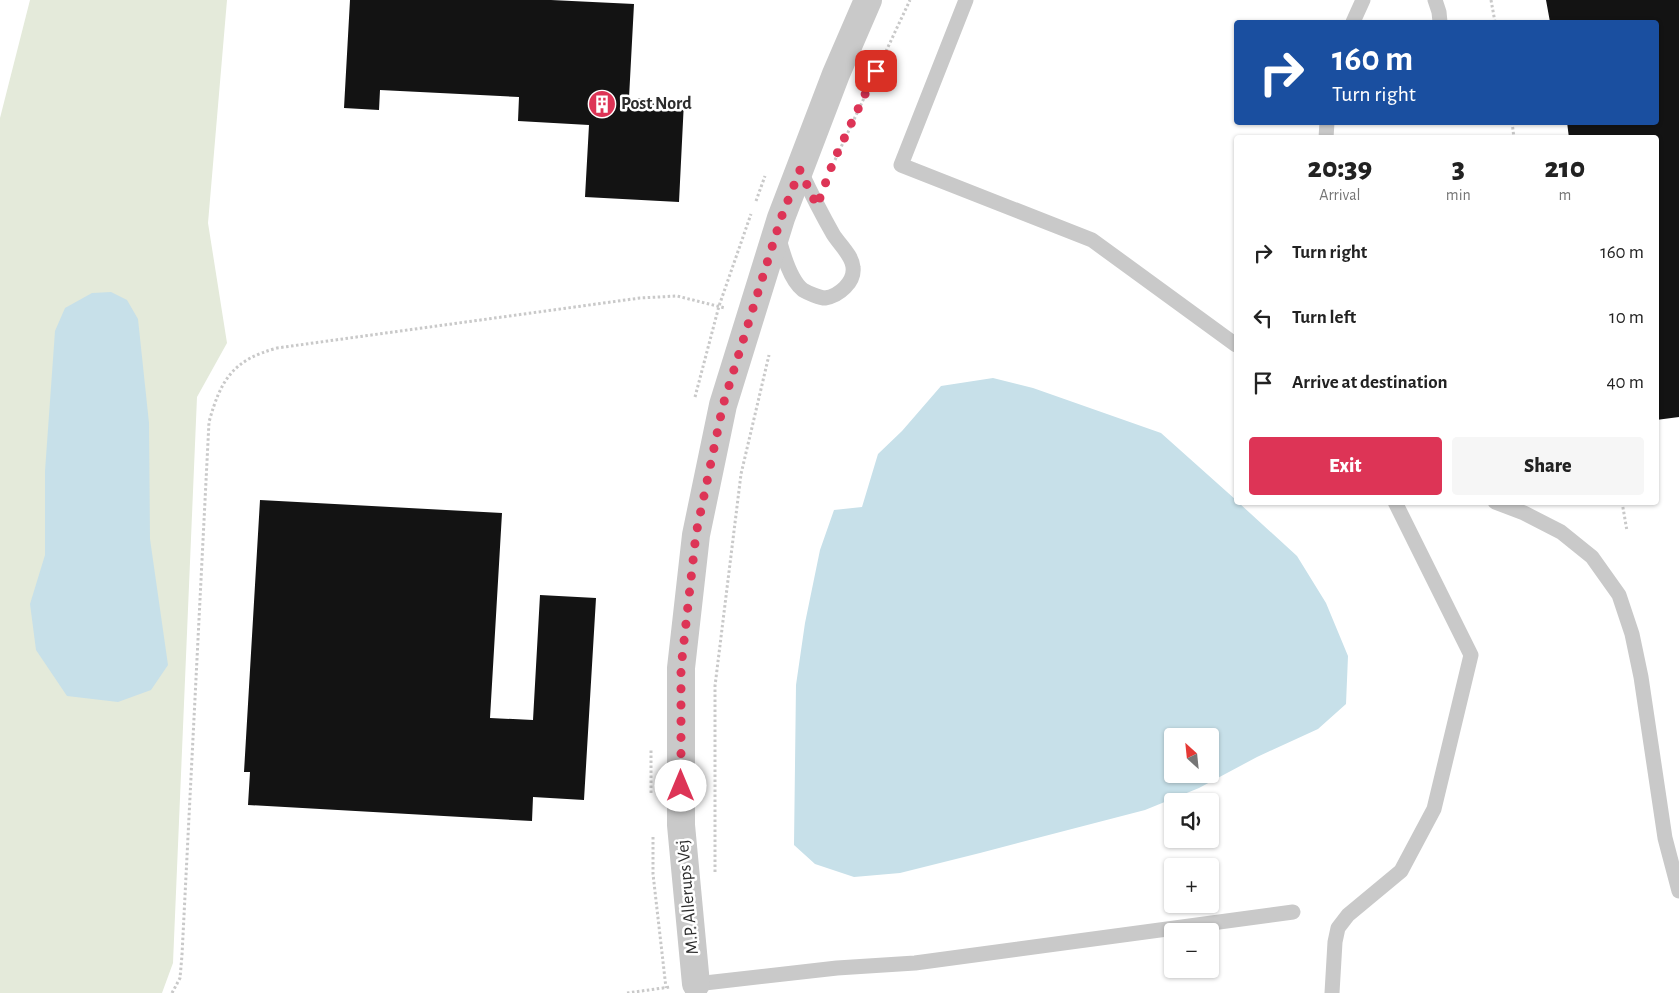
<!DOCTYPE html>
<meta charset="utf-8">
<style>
body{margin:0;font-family:"Alegreya Sans",sans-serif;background:#f6f6f6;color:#222;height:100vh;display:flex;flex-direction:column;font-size:19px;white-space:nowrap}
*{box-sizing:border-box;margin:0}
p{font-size:16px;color:#767676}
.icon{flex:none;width:28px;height:28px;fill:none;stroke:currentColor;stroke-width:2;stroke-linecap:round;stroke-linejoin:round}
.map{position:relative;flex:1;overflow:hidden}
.drawer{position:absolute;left:1234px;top:135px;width:425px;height:370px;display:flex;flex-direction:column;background:#fff;border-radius:5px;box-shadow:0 1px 4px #0004}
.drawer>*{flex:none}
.top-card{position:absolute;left:1234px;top:20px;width:425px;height:105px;border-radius:5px;box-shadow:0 1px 4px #0004;background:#1a4fa0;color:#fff;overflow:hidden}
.needle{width:32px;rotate:333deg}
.controls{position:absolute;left:1164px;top:728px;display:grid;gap:10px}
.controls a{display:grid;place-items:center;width:55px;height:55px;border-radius:5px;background:#fff;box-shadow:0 1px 4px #0004;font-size:25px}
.pin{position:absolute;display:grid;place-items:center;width:42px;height:42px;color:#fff;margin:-21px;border-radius:10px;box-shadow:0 2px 8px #0006}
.me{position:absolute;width:55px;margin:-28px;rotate:0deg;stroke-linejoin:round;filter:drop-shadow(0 0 4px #0008)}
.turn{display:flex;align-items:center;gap:18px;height:105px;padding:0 15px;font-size:22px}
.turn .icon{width:65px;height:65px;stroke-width:2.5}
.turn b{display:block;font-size:35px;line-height:42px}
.eta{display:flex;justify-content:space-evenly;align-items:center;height:85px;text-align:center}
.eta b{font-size:30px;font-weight:800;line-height:35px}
.action{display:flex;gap:10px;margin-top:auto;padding:10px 15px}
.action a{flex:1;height:58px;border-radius:5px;background:#dd3456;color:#fff;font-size:20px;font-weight:800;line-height:58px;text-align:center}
.action a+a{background:#f6f6f6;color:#222}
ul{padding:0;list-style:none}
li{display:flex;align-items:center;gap:15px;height:65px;padding:0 15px}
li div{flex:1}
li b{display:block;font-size:19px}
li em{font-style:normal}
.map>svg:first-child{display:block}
.green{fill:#e4eada}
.water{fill:#c7e0e9;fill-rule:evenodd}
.building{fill:#131313}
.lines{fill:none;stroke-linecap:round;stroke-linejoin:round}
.path{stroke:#c9c9c9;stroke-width:3;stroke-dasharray:2.5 2.5;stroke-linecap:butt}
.lane{stroke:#c9c9c9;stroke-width:15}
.street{stroke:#c9c9c9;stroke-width:28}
.route{stroke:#dd3456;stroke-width:9;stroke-dasharray:0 16.2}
.labels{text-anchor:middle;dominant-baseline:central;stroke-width:5;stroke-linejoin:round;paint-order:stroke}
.poi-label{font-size:18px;font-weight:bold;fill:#2c2c2c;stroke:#fff;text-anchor:start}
.street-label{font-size:18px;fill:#2c2c2c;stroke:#fff}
</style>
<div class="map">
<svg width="1679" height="993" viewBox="0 0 1679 993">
<rect width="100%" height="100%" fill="#fff"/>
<path class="green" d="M30,0H227L208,223L227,343L197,397L173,963L162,993H0V118Z"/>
<g class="water">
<path d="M111,292L127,300L138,319L149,423L150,539L168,665L151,690L118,702L67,696L36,650L30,604L45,555V471L55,331L65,308L92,293Z"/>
<path d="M993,378L1033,388L1161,433L1236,500V502L1239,503L1297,556L1326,603L1348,656L1346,704L1318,729L1257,757L1199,788L1145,810L980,853L900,873L854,877L815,864L794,845L796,685L805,623L820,550L834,510L862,507L878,454L902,431L941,386ZM1172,736H1210V774H1172Z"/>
</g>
<g class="building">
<path d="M350,0H551L634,4L629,98L684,101L679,202L585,197L589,125L518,121L519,97L380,90L379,110L344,108Z"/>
<path d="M1546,0H1679V417L1656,420V138H1569L1567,122H1656V22H1550Z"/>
<path d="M260,500L502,513L490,718L533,720L540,595L596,598L584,800L533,797L532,821L248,805L250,772H244Z"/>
</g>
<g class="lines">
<g class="path">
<path d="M1491,0L1495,22"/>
<path d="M1512,122L1514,138"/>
<path d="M835,160L910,0"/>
<path d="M756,201L765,176"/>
<path d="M695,397L719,306L751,214"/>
<path d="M1622,502L1627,531"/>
<path d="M651,793V750"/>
<path d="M653,837V874L666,988"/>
<path d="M715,872V686L741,474L769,355"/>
<path d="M172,993L180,978L182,955L209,422C221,379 233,360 277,348L640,298L677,296L725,308"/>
<path d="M627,993L670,987"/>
</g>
<g class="lane">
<path d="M966,0L901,165L1092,240L1236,345"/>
<path d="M1435,0L1439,12L1440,22"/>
<path d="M1353,22L1363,0"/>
<path d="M1326,138L1327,122"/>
<path d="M779,239C783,254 790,280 803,290C808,293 820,298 825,298C839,296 855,282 853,267C852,255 839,244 833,234C821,213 810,191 800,170"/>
<path d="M1495,502L1524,513L1561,532L1592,557L1619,595L1632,634L1641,677L1665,838L1679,891"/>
<path d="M698,991L696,984L837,968L915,963L1293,912"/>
<path d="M1332,993L1335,942L1338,928L1348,915L1401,871L1434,809L1471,655L1395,502"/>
</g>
<path class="street" d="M696,984L681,825V668L696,535L723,405L781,218L836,74L868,0"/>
</g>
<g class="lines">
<path class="route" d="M681,786V668L696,534L723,405L781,218L800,170L817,206L834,160L876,71"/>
</g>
<defs>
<g id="building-disc" transform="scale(1.4375)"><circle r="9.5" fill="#dd3456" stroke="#fff"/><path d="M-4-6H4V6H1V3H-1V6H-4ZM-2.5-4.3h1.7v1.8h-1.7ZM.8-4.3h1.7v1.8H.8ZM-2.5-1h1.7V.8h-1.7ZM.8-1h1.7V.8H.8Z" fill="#fff"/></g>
</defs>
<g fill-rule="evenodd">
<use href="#building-disc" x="602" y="104"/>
</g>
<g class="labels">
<g class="poi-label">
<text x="621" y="104">Post Nord</text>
</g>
<g class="street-label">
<text transform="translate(688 897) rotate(-95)">M.P. Allerups Vej</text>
</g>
</g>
</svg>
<div class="controls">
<a><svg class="needle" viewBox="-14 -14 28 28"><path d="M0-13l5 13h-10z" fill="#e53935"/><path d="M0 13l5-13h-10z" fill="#767676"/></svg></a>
<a><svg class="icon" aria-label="sound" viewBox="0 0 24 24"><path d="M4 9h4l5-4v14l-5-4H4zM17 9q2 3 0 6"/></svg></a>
<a>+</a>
<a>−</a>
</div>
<div class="pin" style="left:876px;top:71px;background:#d93025"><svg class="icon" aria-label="arrive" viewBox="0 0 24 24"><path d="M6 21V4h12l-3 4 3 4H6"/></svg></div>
<svg class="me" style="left:681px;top:786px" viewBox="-20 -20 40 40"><circle r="19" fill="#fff"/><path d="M0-13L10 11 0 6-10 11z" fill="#dd3456"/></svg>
<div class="top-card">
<div class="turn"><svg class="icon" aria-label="right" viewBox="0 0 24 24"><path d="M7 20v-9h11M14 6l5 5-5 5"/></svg><div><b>160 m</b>Turn right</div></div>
</div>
<section class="drawer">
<div class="eta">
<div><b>20:39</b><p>Arrival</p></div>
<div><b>3</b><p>min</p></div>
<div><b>210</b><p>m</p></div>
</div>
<ul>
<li><svg class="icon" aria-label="right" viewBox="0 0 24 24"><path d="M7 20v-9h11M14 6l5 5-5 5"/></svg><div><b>Turn right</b></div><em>160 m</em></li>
<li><svg class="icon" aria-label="left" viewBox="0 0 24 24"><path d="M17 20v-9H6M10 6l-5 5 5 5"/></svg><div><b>Turn left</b></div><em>10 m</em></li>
<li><svg class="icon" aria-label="arrive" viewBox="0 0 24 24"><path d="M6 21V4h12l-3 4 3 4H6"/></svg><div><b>Arrive at destination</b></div><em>40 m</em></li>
</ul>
<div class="action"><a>Exit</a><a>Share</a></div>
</section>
</div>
